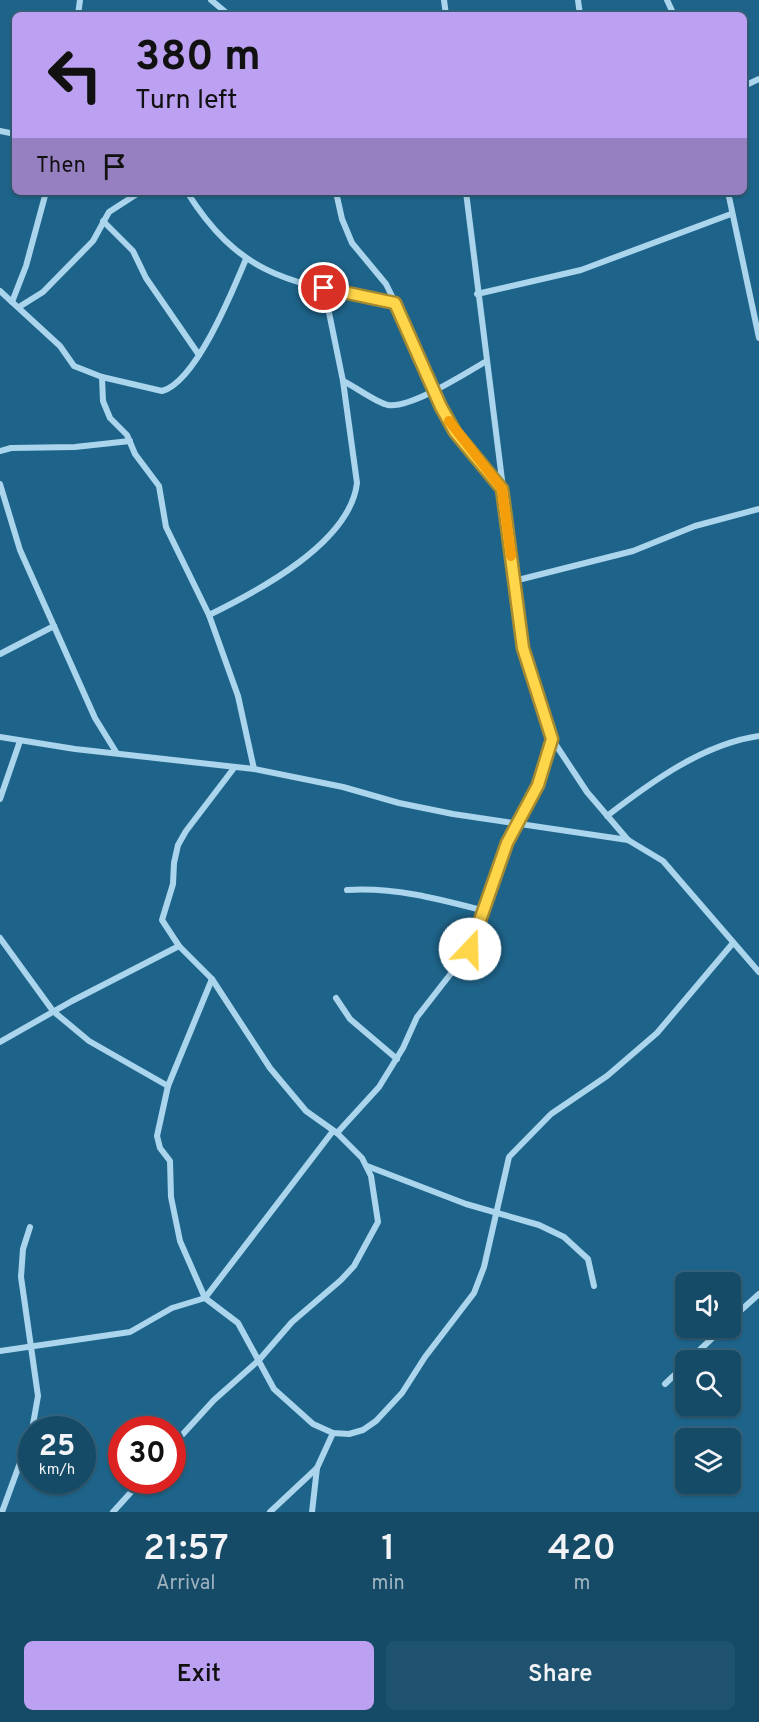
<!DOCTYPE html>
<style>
body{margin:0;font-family:Overpass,sans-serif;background:#1f526e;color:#f1f3f6;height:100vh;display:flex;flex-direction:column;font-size:22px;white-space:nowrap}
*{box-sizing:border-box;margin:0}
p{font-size:20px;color:#9eb3c0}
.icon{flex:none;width:33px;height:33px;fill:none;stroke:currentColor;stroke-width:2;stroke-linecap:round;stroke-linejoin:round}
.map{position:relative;height:1512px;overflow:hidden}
.sheet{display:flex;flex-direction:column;background:#164b68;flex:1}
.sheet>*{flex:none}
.top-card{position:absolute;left:12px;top:12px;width:735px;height:183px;border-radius:9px;box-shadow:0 2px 4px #0004,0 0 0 2px #35637c;background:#bca0f2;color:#111;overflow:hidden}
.fabs{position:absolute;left:675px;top:1272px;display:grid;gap:12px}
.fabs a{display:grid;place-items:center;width:66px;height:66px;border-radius:9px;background:#164b68;box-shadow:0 2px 4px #0004,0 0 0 2px #35637c;font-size:30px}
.speed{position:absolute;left:18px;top:1416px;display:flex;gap:12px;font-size:30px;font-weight:700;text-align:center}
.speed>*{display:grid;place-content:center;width:78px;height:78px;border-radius:50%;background:#164b68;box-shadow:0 2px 4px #0004,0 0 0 2px #35637c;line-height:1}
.speed small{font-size:15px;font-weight:400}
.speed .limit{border:9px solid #d22;background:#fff;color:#111}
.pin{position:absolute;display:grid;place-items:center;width:51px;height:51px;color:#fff;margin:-26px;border:3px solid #fff;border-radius:50%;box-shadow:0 2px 6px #0007}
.me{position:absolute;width:66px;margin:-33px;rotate:21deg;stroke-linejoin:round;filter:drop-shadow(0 0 4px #0008)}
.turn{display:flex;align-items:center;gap:21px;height:126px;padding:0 24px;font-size:27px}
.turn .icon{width:78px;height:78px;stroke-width:2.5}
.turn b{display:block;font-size:42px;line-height:51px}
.then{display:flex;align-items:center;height:57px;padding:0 24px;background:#0003;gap:12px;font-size:22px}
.eta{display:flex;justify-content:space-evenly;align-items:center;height:102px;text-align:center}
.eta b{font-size:36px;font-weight:600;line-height:42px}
.button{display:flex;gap:12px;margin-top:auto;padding:12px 24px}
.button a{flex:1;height:69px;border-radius:9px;background:#bca0f2;color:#111;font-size:24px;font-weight:600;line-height:69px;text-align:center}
.button a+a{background:#1f526e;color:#f1f3f6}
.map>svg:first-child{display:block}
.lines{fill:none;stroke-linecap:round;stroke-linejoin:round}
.minor{stroke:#aad5ec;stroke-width:6}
.route-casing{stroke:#a68a30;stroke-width:15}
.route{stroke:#ffd54a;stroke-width:10}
.slow{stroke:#f59e0b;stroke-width:10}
</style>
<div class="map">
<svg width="759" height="1512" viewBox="0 0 759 1512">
<rect width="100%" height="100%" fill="#1e648a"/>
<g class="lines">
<g class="minor">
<path d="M211,0L229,15"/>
<path d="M444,0L446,15"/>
<path d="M578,0L580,15"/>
<path d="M667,0L674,15"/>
<path d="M78,15L80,0"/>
<path d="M744,86L759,79"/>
<path d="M0,131L15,134"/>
<path d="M187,192C244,283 299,283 395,303"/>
<path d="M336,192L342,219L352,243L386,284L413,339L441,407L455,432L501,488"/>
<path d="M466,192L523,648L552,739L587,792L628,840L663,861L759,972"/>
<path d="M728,192L759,338"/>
<path d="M103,221L133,251L146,278L199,355"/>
<path d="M0,291L60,346L74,366L102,377L162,391C196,382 233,290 246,259"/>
<path d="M477,294L581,270L731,214"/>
<path d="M12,302L26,266L46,192"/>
<path d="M19,307L43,292L93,241L109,212L140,192"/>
<path d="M102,377L103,401L110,418L127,435L135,454L159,486L166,527L209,615L238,696L254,769"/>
<path d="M343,381C356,387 375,402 388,405C410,409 466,373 485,362"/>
<path d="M0,451L11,448L75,447L130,441"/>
<path d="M0,484L20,550L95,718L116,752"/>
<path d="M514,581L633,551L695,526L759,509"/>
<path d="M209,615C258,591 350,543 357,483L343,381L324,288"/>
<path d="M0,654L54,626"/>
<path d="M0,737L75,749L254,769L343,787L399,803L453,814L628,840"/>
<path d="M0,799L20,741"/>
<path d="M607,816C651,782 703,744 759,736"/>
<path d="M347,890C395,887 439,899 485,911"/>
<path d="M0,938L53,1011L89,1041L168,1086"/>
<path d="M212,979L168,1086L157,1136L160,1148L170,1161L171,1197L180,1241L205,1298L238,1323L274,1389L313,1424L333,1433L349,1434L363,1430L376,1421L402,1393L425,1357L474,1293L484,1267L509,1157L551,1114L607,1076L657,1033L733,943"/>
<path d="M336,998L350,1019L397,1059"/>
<path d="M0,1042L72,1001L179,946"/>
<path d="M337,1133L379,1087L403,1048L417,1017L470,949L507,843L538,785L552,739"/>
<path d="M367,1166L466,1204L539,1225L564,1237L588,1259L594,1286"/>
<path d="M30,1227L23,1249L21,1277L38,1396L32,1430"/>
<path d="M730,1320L759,1294"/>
<path d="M0,1351L130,1332L172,1308L205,1298L333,1131"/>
<path d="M689,1360L723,1328"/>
<path d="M665,1384L686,1364"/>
<path d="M172,1446L214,1400L259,1360L292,1322L341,1280L354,1266L378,1222L371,1176L362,1158L337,1133L306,1111L270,1068L212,979L179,946L162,920L173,884L174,863L178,845L186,831L234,768"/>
<path d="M2,1512L32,1430"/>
<path d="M113,1512L142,1480"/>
<path d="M270,1512L317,1468L333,1433"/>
<path d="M312,1512L317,1468"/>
</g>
</g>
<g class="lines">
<g class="route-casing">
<path id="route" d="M324,288L395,303L441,407L455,432L502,489L523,648L552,739L538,785L507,843L470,949"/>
</g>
<use href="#route" class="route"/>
<path class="slow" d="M449,421L502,489L511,556"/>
</g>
</svg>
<div class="fabs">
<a><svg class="icon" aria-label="sound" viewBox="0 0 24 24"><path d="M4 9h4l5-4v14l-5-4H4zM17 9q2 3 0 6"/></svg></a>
<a><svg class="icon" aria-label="search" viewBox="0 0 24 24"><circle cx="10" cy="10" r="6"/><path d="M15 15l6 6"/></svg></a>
<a><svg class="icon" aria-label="layers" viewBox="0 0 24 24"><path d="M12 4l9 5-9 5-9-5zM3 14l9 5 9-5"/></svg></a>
</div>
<div class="speed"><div>25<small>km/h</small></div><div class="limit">30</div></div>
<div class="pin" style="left:324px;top:288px;background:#d93025"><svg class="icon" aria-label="arrive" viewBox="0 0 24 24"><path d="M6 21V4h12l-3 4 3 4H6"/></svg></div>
<svg class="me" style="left:470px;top:949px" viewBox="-20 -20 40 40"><circle r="19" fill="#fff"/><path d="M0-13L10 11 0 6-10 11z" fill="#ffd54a"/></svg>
<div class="top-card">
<div class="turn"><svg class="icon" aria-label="left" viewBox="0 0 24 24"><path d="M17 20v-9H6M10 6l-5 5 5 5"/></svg><div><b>380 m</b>Turn left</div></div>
<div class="then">Then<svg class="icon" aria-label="arrive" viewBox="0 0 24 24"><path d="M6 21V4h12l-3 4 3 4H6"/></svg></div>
</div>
</div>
<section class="sheet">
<div class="eta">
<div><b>21:57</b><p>Arrival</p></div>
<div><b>1</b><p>min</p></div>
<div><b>420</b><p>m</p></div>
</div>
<div class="button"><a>Exit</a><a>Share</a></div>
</section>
